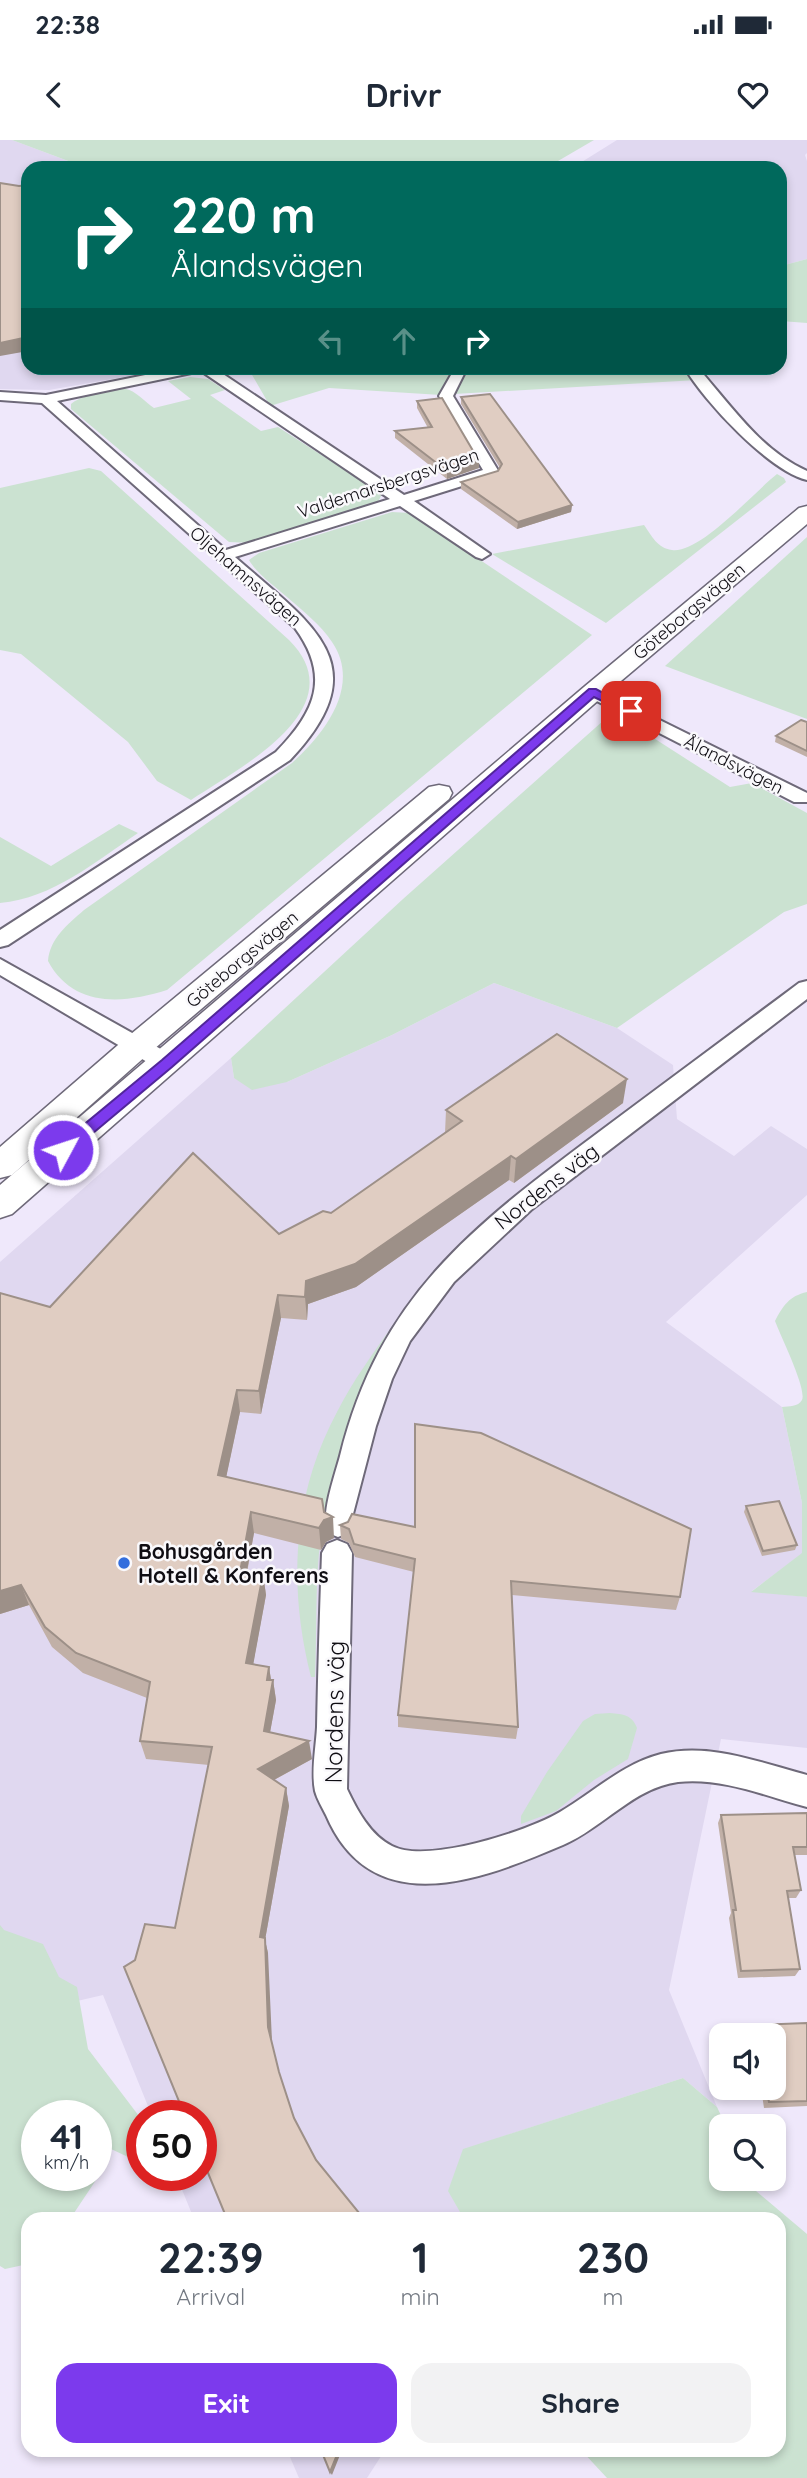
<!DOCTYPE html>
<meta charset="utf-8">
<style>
body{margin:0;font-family:Quicksand,sans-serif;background:#f2f2f3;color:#1f2937;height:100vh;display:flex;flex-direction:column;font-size:26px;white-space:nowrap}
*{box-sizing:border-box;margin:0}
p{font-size:23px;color:#747a83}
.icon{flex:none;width:38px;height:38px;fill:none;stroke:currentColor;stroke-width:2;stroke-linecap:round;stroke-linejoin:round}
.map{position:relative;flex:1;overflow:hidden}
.details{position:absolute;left:21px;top:2072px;width:765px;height:245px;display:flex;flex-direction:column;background:#fff;border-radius:21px;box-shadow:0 4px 10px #0003}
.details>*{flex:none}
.guide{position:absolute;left:21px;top:21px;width:766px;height:214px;border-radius:21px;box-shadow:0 4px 10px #0003;background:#00695c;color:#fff;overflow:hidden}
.buttons{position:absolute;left:709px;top:1883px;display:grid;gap:14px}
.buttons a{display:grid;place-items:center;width:77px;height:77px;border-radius:14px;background:#fff;box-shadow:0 4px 10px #0003;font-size:35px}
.speed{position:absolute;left:21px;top:1960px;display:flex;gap:14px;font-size:35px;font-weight:700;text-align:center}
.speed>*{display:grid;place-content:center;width:91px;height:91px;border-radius:50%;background:#fff;box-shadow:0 4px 10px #0003;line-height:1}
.speed small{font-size:18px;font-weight:400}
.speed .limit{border:10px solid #d22;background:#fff;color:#111}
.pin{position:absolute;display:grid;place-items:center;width:60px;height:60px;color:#fff;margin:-30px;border-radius:14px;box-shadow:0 4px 10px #0006}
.me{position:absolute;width:77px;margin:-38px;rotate:50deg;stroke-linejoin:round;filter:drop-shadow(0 0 5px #0008)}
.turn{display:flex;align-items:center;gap:24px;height:147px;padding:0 35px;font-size:32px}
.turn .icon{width:91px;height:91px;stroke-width:2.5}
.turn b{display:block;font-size:49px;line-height:60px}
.lanes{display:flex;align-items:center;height:66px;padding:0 35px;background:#0003;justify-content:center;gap:35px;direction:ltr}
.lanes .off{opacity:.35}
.eta{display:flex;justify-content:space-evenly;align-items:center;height:119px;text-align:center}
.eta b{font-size:42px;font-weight:700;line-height:49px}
.button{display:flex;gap:14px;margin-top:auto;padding:14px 35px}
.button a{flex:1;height:80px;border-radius:21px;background:#7c3aed;color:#fff;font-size:28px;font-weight:700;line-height:80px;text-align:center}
.button a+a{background:#f2f2f3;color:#1f2937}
.status{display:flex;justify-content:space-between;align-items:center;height:49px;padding:0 35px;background:#fff;direction:ltr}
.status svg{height:19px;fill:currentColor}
header{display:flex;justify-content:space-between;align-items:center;height:91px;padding:0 35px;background:#fff;font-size:32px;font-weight:700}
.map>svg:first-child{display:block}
.built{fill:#e0d8f0}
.green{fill:#cbe2d1}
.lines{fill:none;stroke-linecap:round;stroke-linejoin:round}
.street-casing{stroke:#6e6979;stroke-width:4}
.secondary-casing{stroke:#6e6979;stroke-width:3}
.street{fill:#fff;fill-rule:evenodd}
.secondary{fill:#fff;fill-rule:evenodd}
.wall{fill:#c1b0a7}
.shaded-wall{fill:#9d9088}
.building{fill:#e0cdc2;stroke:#9d9088;stroke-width:2}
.route{fill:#7c3aed;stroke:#51269a;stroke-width:2}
.poi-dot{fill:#346edd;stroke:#faf9fc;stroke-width:2.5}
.labels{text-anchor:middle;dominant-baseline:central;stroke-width:5;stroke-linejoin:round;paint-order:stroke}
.far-street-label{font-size:18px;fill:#0f0d13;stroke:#faf9fc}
.street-label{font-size:21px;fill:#0f0d13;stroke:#faf9fc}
.poi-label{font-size:21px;font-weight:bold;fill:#0f0d13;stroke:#faf9fc;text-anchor:start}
.near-street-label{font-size:24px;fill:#0f0d13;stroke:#faf9fc}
</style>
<div class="status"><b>22:38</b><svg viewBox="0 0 49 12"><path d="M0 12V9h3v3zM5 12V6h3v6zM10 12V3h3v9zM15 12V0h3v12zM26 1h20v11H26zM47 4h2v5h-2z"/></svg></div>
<header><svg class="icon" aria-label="back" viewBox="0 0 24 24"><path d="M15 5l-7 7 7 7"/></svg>Drivr<svg class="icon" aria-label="heart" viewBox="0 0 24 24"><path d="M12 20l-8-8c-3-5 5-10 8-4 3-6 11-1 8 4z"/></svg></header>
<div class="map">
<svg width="807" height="2338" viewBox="0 0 807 2338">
<rect width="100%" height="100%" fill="#efe8fb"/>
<g class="built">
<path d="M0,0H12L87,28H28V228H175L49,250L0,249Z"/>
<path d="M617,0H807V13L805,15L807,21V119L781,126L780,28H572Z"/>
<path d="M494,843L617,888L673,925L677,979L734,1016L771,986L807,1009V1055L666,1182L782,1267L802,1363V1414L752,1451L807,1457V1608L721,1599L669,1850L717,1967L683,1938L498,1998L506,2079H194L176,2035H201V1976H152L103,1855L0,1879V1122L231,918L234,938L287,942L392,895Z"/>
<path d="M287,2310H385L367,2338H299Z"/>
</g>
<g class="green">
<path d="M12,0H594L546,28H87Z"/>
<path d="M807,119V183L781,181V126Z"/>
<path d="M248,228H456L441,255L329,248L270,266Z"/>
<path d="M469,228H685L697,240L454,254Z"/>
<path d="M190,237L208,239L225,250L210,255L261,291L278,287L382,354L377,364L251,403L229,402L71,269V264C79,256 115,247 126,249C135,250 146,263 154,268L191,259L168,241Z"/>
<path d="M89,328L101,331L289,500C357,568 239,628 191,660L157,641L128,602L21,514L0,510V348Z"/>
<path d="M777,334L784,338L786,342L606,483L492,414L644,385C652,396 657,408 672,410C700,414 754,352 777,334Z"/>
<path d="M392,372L410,373L592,495L167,850C123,864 73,868 48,821C50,798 68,784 84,770L292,623C324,594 362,546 332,502C321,485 303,471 287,457C275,446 257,434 249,420L259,413Z"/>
<path d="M807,397V579L665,526Z"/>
<path d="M613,572L730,647L752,643L807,673V764L784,772L617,888L494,843L392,895L287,942L252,950L234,938L231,918L403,759Z"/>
<path d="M119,684L138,693C95,722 53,758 0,763V697L51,726Z"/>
<path d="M807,1152V1457L751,1452L802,1413V1363L782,1267C789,1266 798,1267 802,1260C807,1249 781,1197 775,1181C783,1166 789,1156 807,1152Z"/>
<path d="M395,1182L397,1183C357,1252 331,1324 320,1403C315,1447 317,1493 315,1537H311C288,1446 292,1356 337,1272C353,1240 375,1211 395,1182Z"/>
<path d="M610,1573C623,1574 632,1575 637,1588L628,1619L594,1640L556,1671L521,1684V1676L547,1632L583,1581L595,1574Z"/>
<path d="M0,1785L4,1790L43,1804L59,1837L77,1847L88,1909L142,1980V2028L126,2016L96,2002V1976H37V2035H96V2040L70,2079H28V2124L5,2129L0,2126Z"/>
<path d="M683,1938L717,1967L726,1986H721V2039H750L756,2051L807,2094V2338H607L581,2310H779V2079H464L448,2051L463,2009Z"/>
</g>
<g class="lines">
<g class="street-casing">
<g id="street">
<path d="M180,228H214L404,355L483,330L439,256L455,228H467L453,256L499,332L497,335L414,361L490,414L482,419L476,417L400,366L235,417C311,484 381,524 290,620L8,805L0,807V790L276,612C315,572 331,537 295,488L42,263L0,260V252L46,255ZM201,231L390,359L226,410L57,261Z"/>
<path d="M685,228H698C730,264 761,311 807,331V340C769,331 703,260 685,228Z"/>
<path d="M593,547L807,653V662H794L587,556L584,552L587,548Z"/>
<path d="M0,819L175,917L178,923L175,929L167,931L159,929L0,835Z"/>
<path d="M807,841V859L531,1070L454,1142L410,1201L392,1239L376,1286L348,1393L338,1397L328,1393C320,1376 335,1335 340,1316C380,1154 476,1084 603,989C668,940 734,892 799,843Z"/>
<path d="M337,1400L347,1404L352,1413L347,1649C357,1670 370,1695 392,1706C427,1724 528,1691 560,1672C594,1652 622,1624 661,1614C710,1602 761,1623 807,1635V1667C766,1656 721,1637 678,1642C633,1648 603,1688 563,1705C481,1740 372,1783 326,1675C322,1667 317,1659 315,1651C311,1632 316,1606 317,1587C318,1529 320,1471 322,1413L327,1404Z"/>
</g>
</g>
<g class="secondary-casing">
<g id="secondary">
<path d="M807,366V384L602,557L12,1074L0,1078V1045L584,547L799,368Z"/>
<path d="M439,645L449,647L452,653L449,659L147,915L12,1035L0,1038V1007L125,899L429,647Z"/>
</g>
</g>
<use href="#street" class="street"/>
<use href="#secondary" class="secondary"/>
</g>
<g class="wall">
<path d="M461,257L572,365L571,372L517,389L461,349V342L498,331L500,328L461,264Z"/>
<path d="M417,261L479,321V328L447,339L395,298V291L428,288L417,268Z"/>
<path d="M807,582V617L775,602L776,596Z"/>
<path d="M623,963L514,1043L509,1040L356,1147L308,1164L307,1180L281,1178L261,1274L240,1272L226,1337L324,1372L334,1398L326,1402L321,1410L254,1393L247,1433L263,1434L266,1455L253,1524L269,1527L271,1540H273L276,1560L270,1592L312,1619L274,1640L286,1648L289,1666L265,1800L268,1813L135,1820L175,1788L209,1625L146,1619L140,1601L147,1558L83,1533L52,1507L29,1465L0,1474V1153L50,1167L279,1094L331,1073L445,993L446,970Z"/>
<path d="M746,1366L797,1405L795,1410L762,1416L744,1372Z"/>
<path d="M340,1385L680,1457L676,1470L512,1455L518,1587L516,1599L398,1587V1575L414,1432L355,1417L349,1403L341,1399Z"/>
<path d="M807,1673V1715H794L801,1750L796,1758H788L800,1829L795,1836L738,1838L729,1778L731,1773L718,1683L721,1675Z"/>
<path d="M807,1883V1966L764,1968L761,1948H774V1895H752V1892L756,1885Z"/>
</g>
<g class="shaded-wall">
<path d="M28,197V211L0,216V203Z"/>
<path d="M479,321V328L447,339V331Z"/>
<path d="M572,365L571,372L517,389L518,382Z"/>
<path d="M627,939L623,963L514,1043L516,1019Z"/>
<path d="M511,1016L509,1040L356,1147L308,1164L307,1180L305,1157L306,1141Z"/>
<path d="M278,1155L281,1178L261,1274L259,1251Z"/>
<path d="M237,1250L240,1272L222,1357L218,1335Z"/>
<path d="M251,1372L254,1393L243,1452L240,1432Z"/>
<path d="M333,1377L334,1398L326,1402L321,1410L319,1388L324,1380Z"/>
<path d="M263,1434L266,1455L250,1542L246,1523Z"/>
<path d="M21,1445L29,1465L0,1474V1451Z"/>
<path d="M269,1527L272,1546L273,1540L276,1560L267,1609L264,1591Z"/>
<path d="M309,1601L312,1619L261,1647L258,1629Z"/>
<path d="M286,1648L289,1666L265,1800L268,1813L272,1901L268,1887L260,1797Z"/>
<path d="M339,2310H342L332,2335L330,2332Z"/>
</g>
<g class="building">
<path d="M0,43L19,46L28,45V197L0,203Z"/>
<path d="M490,254L572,365L518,382L461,342L498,331L502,324L461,257Z"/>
<path d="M442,258L479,321L447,331L395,291L432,287L417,261Z"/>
<path d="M801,580L807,582V611L776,596Z"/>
<path d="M557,894L627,939L516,1019L511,1016L355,1124L306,1141L305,1157L278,1155L259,1251L237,1250L218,1335L322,1359L324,1372L333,1377L324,1380L319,1388L251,1372L240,1432L263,1434L246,1523L269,1527L267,1540H273L264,1591L309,1601L258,1629L286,1648L260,1797L265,1798L268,1887L279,1932L294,1978L316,2020L364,2079H227L201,2016V1976H185L124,1827L135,1820L145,1784L175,1788L212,1607L140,1601L150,1542L76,1513L45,1487L21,1445L0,1451V1153L50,1167L193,1013L279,1094L323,1071L331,1073L462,981L446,970Z"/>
<path d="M415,1284L481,1293L691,1389L680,1457L511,1441L518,1587L398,1575L415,1419L354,1404L349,1389L340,1385L348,1382L352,1374L415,1387Z"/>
<path d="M779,1361L797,1405L763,1411L746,1366Z"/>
<path d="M807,1673V1707H793L801,1750L787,1751L800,1829L741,1831L733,1770H736L721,1675Z"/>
<path d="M807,1883V1961L769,1962L766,1948H774V1895H757L756,1885Z"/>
<path d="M321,2310H339L330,2332Z"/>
</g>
<path class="route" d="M589,549H596L636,571L627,573L594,557L172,927L68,1014H58L56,1010L58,1006L162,920Z"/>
<circle class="poi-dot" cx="124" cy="1423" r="7"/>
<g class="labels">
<g class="far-street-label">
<text transform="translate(388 343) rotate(-18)">Valdemarsbergsvägen</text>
<text transform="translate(246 436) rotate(41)">Oljehamnsvägen</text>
<text transform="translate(689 471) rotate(-40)">Göteborgsvägen</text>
<text transform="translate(734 624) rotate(27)">Ålandsvägen</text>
<text transform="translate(242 819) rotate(-40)">Göteborgsvägen</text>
</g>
<g class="street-label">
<text transform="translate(546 1046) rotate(-38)">Nordens väg</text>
</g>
<g class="poi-label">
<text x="138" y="1411">Bohusgården<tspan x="138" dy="24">Hotell &amp; Konferens</tspan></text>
</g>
<g class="near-street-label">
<text transform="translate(334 1572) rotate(-89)">Nordens väg</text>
</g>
</g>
</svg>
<div class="buttons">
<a><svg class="icon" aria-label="sound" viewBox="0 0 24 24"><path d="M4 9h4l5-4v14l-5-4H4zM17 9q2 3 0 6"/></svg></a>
<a><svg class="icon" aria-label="search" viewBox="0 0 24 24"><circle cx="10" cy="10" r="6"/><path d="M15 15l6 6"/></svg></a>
</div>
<div class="speed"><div>41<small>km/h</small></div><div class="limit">50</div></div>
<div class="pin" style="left:631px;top:571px;background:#d93025"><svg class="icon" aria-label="arrive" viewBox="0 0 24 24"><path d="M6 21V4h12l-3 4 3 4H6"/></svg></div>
<svg class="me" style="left:63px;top:1010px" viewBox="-20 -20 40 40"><circle r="17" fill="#7c3aed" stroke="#fff" stroke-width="3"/><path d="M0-11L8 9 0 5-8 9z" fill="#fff"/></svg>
<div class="guide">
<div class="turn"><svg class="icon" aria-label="right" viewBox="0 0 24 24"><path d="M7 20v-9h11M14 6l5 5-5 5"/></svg><div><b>220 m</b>Ålandsvägen</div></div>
<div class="lanes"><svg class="icon off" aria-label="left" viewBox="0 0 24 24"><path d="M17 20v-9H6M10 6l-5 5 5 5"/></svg><svg class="icon off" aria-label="ahead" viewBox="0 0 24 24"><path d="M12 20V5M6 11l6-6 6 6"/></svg><svg class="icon" aria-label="right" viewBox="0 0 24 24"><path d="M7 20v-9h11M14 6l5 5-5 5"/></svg></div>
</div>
<section class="details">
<div class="eta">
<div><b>22:39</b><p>Arrival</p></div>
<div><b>1</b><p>min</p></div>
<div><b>230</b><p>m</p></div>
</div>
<div class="button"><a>Exit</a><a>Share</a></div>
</section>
</div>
